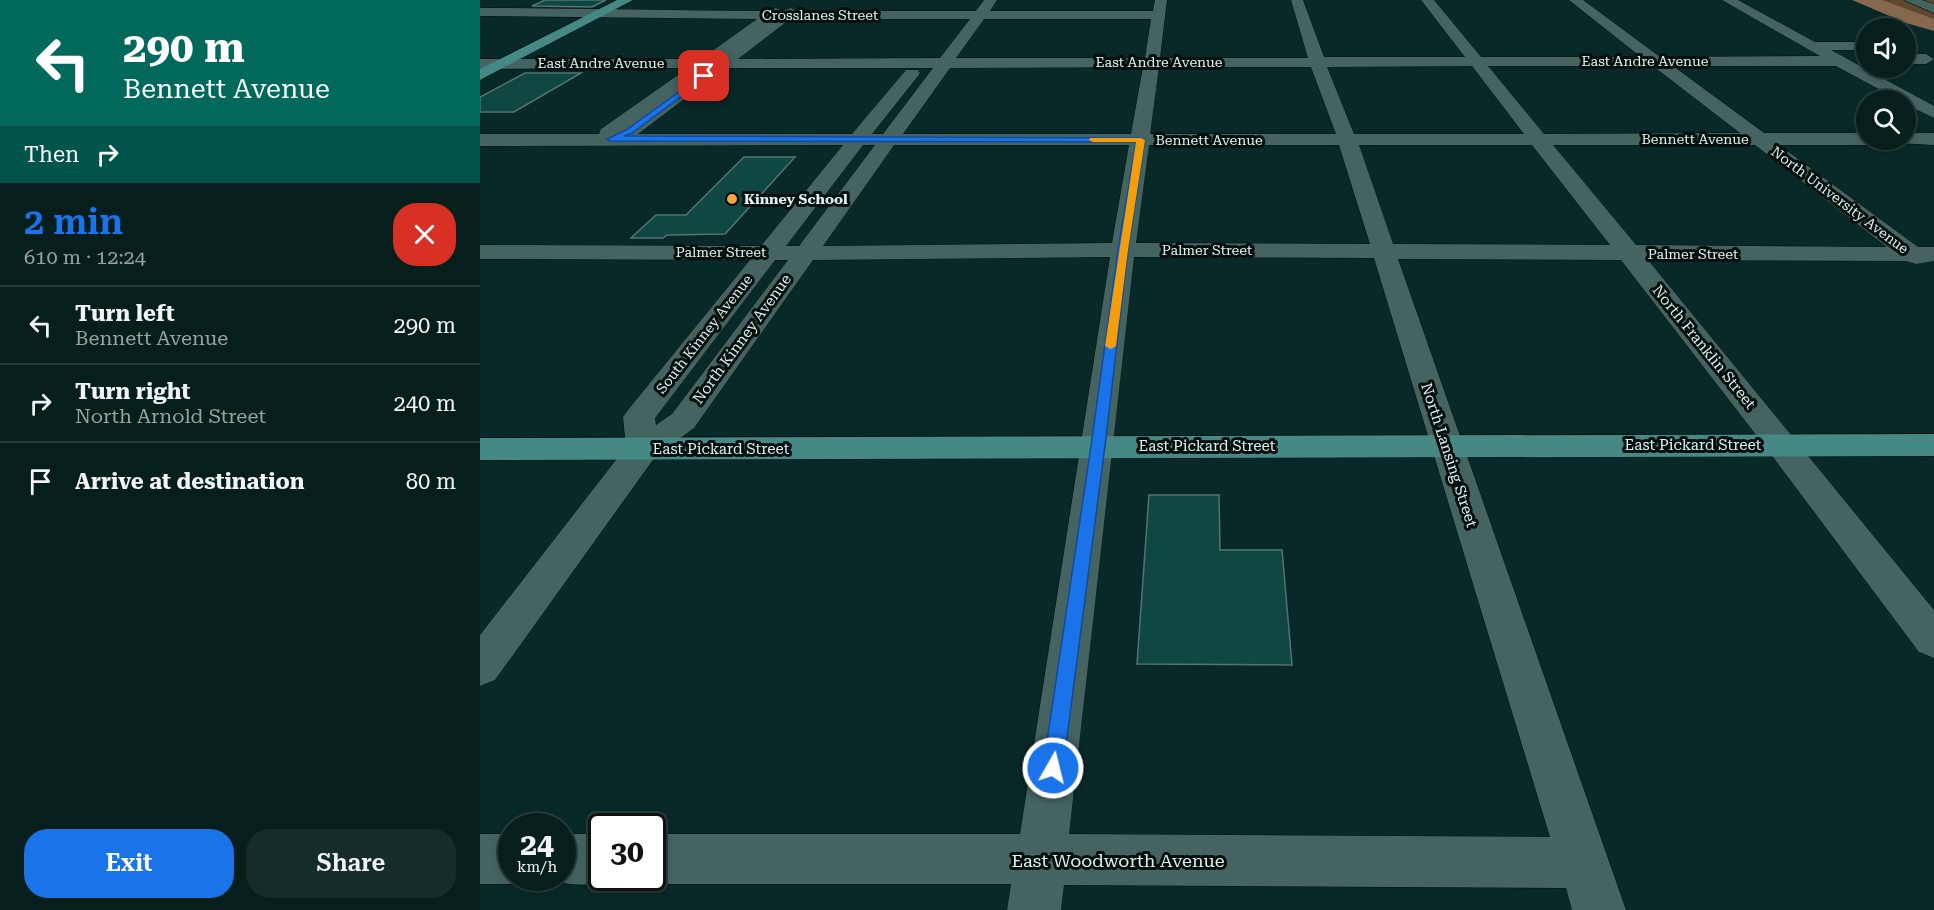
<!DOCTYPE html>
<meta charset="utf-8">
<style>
body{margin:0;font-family:"Roboto Serif",serif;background:#142c2a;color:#f1f3f6;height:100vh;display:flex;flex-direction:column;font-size:22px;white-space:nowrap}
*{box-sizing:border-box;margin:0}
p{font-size:20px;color:#98a2a4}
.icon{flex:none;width:33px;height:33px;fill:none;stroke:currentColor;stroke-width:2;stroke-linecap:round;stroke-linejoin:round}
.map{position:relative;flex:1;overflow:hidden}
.panel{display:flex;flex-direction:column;background:#061f1d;width:480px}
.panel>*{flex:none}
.banner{background:#00695c;color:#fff;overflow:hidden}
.fabs{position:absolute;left:1376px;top:18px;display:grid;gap:12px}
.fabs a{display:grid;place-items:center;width:60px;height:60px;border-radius:50%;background:#061f1d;box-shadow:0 3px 9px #0003,0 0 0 2px #273d3b;font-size:30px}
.speed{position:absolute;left:18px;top:813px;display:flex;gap:12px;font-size:30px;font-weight:700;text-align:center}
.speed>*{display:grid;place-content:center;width:78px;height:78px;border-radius:50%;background:#061f1d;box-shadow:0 3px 9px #0003,0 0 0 2px #273d3b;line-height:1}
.speed small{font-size:15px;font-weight:400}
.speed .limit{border:3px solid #111;border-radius:9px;background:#fff;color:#111}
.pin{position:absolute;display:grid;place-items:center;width:51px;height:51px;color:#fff;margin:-26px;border-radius:12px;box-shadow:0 3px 9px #0006}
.me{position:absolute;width:66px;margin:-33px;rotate:8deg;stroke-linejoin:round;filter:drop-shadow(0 0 4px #0008)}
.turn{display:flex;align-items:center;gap:21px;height:126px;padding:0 24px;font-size:27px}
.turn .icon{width:78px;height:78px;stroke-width:2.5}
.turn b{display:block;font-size:42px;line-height:51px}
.then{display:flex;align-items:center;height:57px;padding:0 24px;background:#0003;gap:12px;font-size:22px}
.round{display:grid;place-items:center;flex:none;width:63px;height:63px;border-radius:24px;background:#142c2a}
.summary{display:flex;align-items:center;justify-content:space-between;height:102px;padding:0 24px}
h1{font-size:36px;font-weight:600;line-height:45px;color:#1a73e8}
.cta{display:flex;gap:12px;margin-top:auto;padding:12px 24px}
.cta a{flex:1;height:69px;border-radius:24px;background:#1a73e8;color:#fff;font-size:24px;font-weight:600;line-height:69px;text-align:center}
.cta a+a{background:#142c2a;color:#f1f3f6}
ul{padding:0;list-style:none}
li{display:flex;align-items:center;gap:18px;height:78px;padding:0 24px;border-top:2px solid #273d3b}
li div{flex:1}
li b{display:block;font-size:22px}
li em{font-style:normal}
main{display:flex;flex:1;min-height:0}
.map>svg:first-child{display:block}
.green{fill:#5f462f}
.water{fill:#86684c}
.building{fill:#0f4743;stroke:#537471;stroke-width:1.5}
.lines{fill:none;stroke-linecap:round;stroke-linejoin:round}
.minor-casing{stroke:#00100f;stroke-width:1}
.major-casing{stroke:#00100f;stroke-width:1}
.minor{fill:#456461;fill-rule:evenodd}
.major{fill:#468984;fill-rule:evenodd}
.route{fill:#1a73e8;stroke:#114b97;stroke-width:1.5}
.slow{fill:#f59e0b}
.poi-dot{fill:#f6a247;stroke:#040f0e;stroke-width:2}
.labels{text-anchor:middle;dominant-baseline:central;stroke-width:6;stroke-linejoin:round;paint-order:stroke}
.far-street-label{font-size:14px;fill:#dff1ef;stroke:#040f0e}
.far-poi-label{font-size:14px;font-weight:bold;fill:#dff1ef;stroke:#040f0e;text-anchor:start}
.street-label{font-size:15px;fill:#dff1ef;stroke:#040f0e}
.near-street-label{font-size:18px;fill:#dff1ef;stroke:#040f0e}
</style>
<main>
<section class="panel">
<div class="banner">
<div class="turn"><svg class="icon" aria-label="left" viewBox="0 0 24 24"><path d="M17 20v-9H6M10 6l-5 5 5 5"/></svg><div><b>290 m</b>Bennett Avenue</div></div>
<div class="then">Then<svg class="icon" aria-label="right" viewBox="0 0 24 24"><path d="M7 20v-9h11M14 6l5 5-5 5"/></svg></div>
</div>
<div class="summary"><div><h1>2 min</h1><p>610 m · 12:24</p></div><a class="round" style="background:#d93025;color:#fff"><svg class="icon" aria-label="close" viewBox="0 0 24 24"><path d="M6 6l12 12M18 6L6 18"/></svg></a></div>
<ul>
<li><svg class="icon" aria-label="left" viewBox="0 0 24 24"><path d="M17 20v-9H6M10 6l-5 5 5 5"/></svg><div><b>Turn left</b><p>Bennett Avenue</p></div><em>290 m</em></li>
<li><svg class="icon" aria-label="right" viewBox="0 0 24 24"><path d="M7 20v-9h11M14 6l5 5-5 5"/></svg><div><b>Turn right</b><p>North Arnold Street</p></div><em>240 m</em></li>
<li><svg class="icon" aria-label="arrive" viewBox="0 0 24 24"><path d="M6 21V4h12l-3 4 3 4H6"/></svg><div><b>Arrive at destination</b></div><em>80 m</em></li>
</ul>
<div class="cta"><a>Exit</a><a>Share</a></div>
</section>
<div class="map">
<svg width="1454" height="910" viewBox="0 0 1454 910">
<rect width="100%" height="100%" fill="#082927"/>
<path class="green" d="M1384,0H1454V25Z"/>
<path class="water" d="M1372,0H1402L1454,19V31L1426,23Z"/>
<g class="building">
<path d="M65,0H126L112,7L52,6Z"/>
<path d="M45,73H101L34,112H0V97Z"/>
<path d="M264,157H315L245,234L187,235L183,238H151L176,215H206Z"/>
<path d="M669,495H739L740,550H802L812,665L657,664Z"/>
</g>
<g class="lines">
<g class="minor-casing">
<g id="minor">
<path d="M504,0H517L510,11H673L675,0H687L680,58H828L811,0H823L844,57H985L941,0H954L1001,57H1161L1089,0H1103L1180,57L1340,56L1242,0H1258L1335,42H1386V50H1351L1454,106V118L1425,104V100H1419L1356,66H1193L1284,133H1386V140H1395L1393,143L1386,145H1299L1438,247H1454V261L1436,264L1426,261L1168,260L1454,610V658L1439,652L1290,453L1141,260L918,259L1146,910H1092L1086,888L584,885L581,910H527L531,884H172L155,878H172V834H540L630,257L333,260L214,428L175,457L15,680L0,686V635L146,447L143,417L148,410L270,260L0,259V245L281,246L363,145L0,146V134H119L121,129L208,68L0,69V59H221L277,19L0,16V8C96,8 192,11 289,11L296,8L302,11L311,8L317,11H496ZM310,19H490L460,58L258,59ZM504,19H671L665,58H476ZM992,66L1044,134H874L847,67ZM1008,66H1173L1260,133L1064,134ZM663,67L651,134H423L470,68ZM679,67H831L856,134H670ZM245,68H453L403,134H392L438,76L440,73L438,70H426L372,134H158ZM383,145H395L319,246H306ZM414,145H649L632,243L343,246ZM669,145H859L890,244L656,243ZM879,145H1052L1130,245L913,244ZM1073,145H1275L1407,247L1156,245ZM654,257L894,258L1070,837L589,834ZM295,260H308L192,414L176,425L175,418Z"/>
<path d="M1424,0H1442L1454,4V13Z"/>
<path d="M1425,54H1446L1454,59L1446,64H1425Z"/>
<path d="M1425,133H1454V145L1418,143L1416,140H1425Z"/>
<path d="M0,834H32V878H49L32,884H0Z"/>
<path d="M82,834H122V878H139C115,887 89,887 65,878H82Z"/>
</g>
</g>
<g class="major-casing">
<g id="major">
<path d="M137,0H153L0,80V69Z"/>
<path d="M1454,434V456L0,460V438Z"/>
</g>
</g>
<use href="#minor" class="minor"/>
<use href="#major" class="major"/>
</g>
<path class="route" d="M224,74L226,78L152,133L144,136L661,138L665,140L648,250L625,446L583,768L580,774L573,777L566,774L563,768L611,446L638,250L656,142L130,141L127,139L146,130Z"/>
<path class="slow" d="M610,138H661L665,140L648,250L636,346L631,349L625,346L656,142H613L609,140Z"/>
<circle class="poi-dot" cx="252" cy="199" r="6"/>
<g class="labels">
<g class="far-street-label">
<text x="340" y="15">Crosslanes Street</text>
<text x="1165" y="61">East Andre Avenue</text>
<text x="679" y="62">East Andre Avenue</text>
<text x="121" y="63">East Andre Avenue</text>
<text x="1215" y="139">Bennett Avenue</text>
<text x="729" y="140">Bennett Avenue</text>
<text transform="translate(1360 200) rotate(37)">North University Avenue</text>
<text x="727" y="250">Palmer Street</text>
<text x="241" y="252">Palmer Street</text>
<text x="1213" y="254">Palmer Street</text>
<text transform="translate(224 334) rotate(-52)">South Kinney Avenue</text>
</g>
<g class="far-poi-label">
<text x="264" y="199">Kinney School</text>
</g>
<g class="street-label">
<text transform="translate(262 339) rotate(-54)">North Kinney Avenue</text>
<text transform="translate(1224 347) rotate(51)">North Franklin Street</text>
<text x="1213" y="445">East Pickard Street</text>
<text x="727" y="446">East Pickard Street</text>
<text x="241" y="449">East Pickard Street</text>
<text transform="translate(969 455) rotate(72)">North Lansing Street</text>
</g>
<g class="near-street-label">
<text x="638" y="860">East Woodworth Avenue</text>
</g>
</g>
</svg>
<div class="fabs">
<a><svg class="icon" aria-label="sound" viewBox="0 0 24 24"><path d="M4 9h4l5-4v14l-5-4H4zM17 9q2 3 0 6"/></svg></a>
<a><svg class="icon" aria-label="search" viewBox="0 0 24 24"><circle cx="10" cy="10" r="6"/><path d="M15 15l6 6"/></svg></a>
</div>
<div class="speed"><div>24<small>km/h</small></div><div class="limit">30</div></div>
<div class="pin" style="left:224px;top:76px;background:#d93025"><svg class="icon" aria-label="arrive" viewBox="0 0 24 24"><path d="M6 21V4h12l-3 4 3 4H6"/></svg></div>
<svg class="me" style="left:573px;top:768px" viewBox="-20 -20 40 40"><circle r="17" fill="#1a73e8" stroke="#fff" stroke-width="3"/><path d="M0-11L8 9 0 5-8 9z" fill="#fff"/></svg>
</div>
</main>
